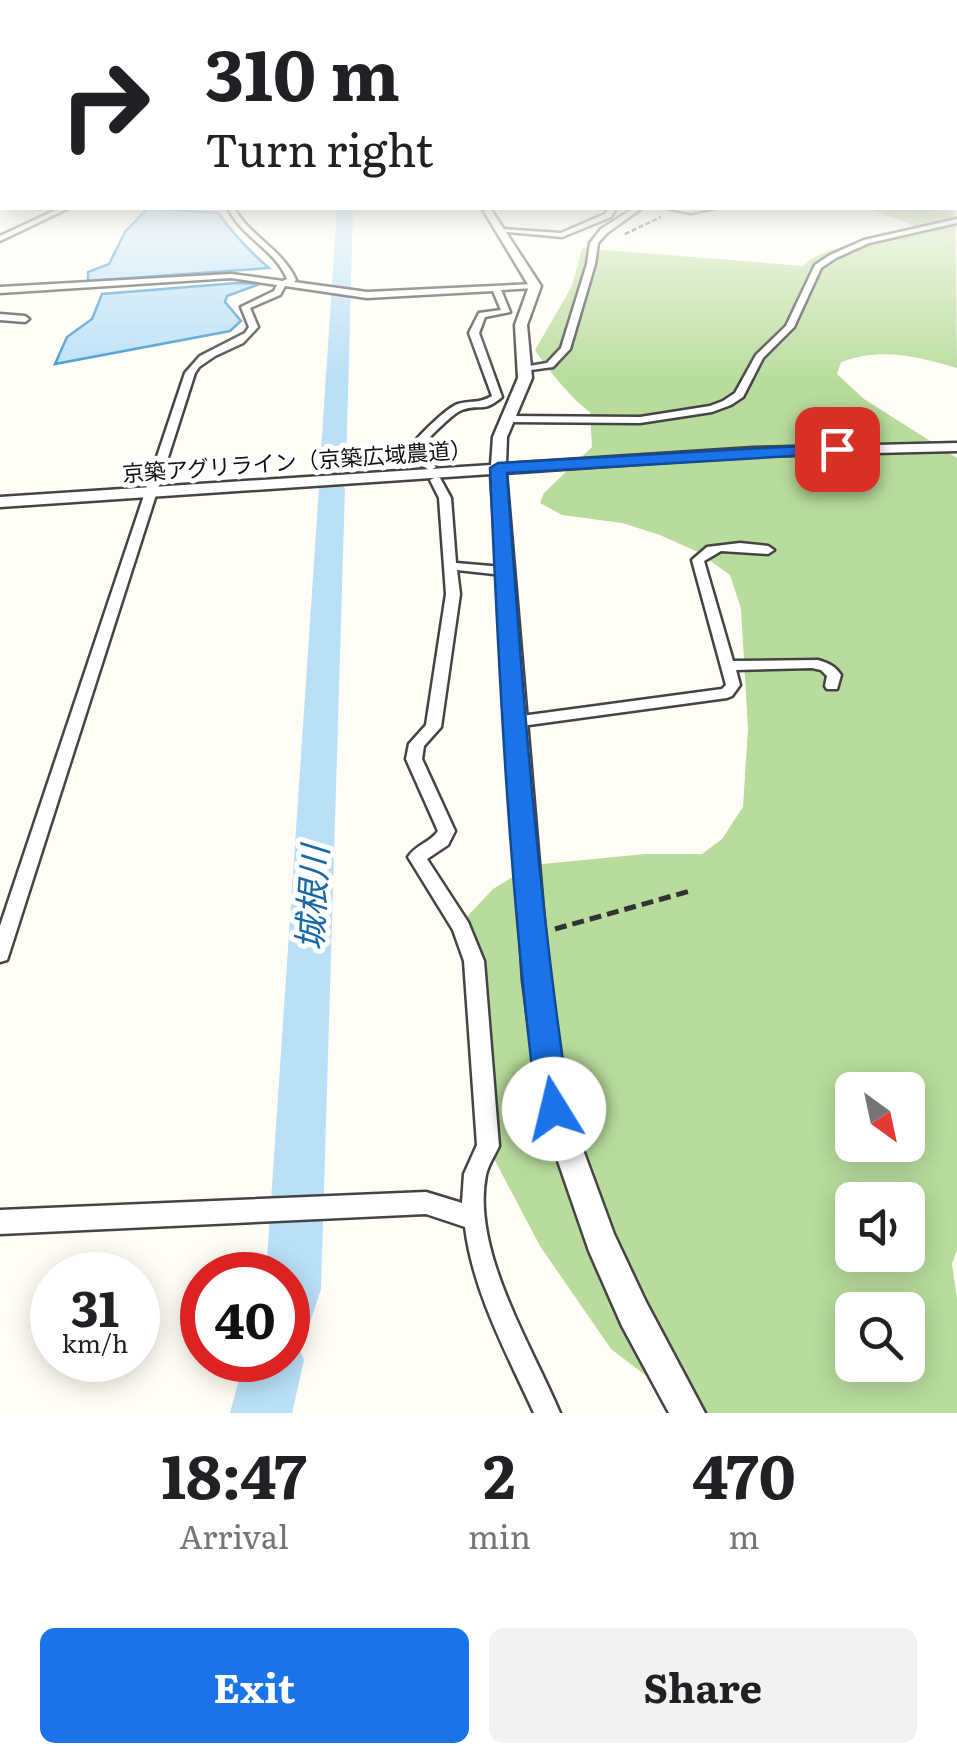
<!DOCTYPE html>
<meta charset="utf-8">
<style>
body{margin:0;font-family:Literata,"Noto Sans JP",serif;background:#f2f2f2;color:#202124;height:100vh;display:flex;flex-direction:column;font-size:38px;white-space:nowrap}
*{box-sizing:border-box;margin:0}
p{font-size:32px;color:#757577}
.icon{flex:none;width:55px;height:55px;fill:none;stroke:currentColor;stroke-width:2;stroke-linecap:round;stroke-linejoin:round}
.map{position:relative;height:1413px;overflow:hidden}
.side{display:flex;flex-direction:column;background:#fff;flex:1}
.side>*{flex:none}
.guide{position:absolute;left:0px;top:0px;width:958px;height:210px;box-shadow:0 5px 25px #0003;background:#fff;color:#202124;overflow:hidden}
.needle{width:65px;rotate:147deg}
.buttons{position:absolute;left:835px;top:1072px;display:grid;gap:20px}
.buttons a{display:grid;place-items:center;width:90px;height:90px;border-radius:15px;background:#fff;box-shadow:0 5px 25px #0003;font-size:50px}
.speed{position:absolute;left:30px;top:1252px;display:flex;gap:20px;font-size:50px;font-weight:700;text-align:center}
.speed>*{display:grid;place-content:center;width:130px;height:130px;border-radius:50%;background:#fff;box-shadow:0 5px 25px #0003;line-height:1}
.speed small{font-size:25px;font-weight:400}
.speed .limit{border:15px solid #d22;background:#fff;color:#111}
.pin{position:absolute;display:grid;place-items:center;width:85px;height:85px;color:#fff;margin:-42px;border-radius:20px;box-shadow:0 5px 15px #0006}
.me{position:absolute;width:110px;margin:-55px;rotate:351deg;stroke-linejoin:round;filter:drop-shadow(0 0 8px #0008)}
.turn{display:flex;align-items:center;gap:35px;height:210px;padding:0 40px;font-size:45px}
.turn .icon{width:130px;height:130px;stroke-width:2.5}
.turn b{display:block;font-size:70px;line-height:85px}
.eta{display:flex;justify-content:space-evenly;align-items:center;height:170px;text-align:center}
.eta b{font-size:60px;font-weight:700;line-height:70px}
.primary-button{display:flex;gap:20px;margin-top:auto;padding:20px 40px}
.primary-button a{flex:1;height:115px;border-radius:15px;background:#1a73e8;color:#fff;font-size:40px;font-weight:700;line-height:115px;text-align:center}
.primary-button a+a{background:#f2f2f2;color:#202124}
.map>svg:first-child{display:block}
.forest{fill:#b9dc9c;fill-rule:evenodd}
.water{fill:#b9e0f7;stroke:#3f96cf;stroke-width:2.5}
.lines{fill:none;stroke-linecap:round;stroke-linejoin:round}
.river{fill:#b9e0f7;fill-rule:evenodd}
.minor-casing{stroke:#444;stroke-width:5}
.tertiary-casing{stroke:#444;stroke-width:5}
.path-far1{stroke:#333;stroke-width:2.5;stroke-dasharray:5 2.5;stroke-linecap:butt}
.path{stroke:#333;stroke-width:5;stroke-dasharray:12 6;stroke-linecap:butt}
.minor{fill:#fff;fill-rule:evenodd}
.tertiary{fill:#fff;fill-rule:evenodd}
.route{fill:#1a73e8;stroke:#114b97;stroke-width:2.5}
.labels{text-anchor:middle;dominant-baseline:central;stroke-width:10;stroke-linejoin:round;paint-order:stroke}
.far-street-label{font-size:22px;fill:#111;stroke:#fff}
.near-water-label{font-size:35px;font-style:italic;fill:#1768a6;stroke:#fff}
</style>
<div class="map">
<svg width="957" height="1413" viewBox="0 0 957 1413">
<rect width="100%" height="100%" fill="#fffdf5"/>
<path class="forest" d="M955,184L957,368C916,356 881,347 841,362L837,374L864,399L957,458V1250L952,1264L957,1298V1413H695L611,1349L540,1246L492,1155L462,963L464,920L493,889L532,865L645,854H702L722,839L743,807L748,729L741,609L730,575L698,552L660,535L622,523L562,515L540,503L544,493L592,447L590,412C572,399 548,370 535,350L572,286L582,248L803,266C823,243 900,236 931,232L867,208H955ZM852,1090H908V1145H852ZM852,1200H908V1255H852ZM852,1310H908V1365H852Z"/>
<g class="water">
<path d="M148,208L218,213C233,233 250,252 269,268L88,281V272L109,264L125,232Z"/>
<path d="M237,283L260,284L227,296L225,302L241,321L230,331L55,364L67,337L92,319L102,294Z"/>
</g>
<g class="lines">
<g class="river">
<path d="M337,208H353L346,467L333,475L320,467Z"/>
<path d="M332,480L345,488L321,1289L308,1329L290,1337L295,1339L304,1360L292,1413H230L244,1360H288V1275H266L319,488Z"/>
</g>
<g class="minor-casing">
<g id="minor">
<rect x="0" y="193" width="2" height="4"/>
<path d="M60,208H69L0,241V236Z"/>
<path d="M228,208H234C250,237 282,249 296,280L294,282L367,292L535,284L539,286L535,288L501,290L510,312L485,317L479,333L502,397C482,414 481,403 462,410C453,413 431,436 423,444L424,454L436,467L430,470C419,466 414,455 413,444C420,434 448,407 458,404C472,400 479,404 492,396L469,333L479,313L501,310L493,291L367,298L285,286L280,295L250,308L258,327L243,343L215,356L199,367L195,373L9,954L7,960L0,962V926L185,373L200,356L245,333L249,327L241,307L274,291L277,285L231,278L0,293V287L231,274L283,281L287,279C275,249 241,237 228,208Z"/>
<path d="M609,208H616L611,217L562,237L498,231L502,229L561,233L605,214Z"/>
<path d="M634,208H642L607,233L598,243L595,264L570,349L553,367L523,371V367L547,363L561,348L587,264L590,243L601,229Z"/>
<path d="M665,208H714L691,213Z"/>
<path d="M957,219V223L869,243L836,258L821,268L794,327L763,358L743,397L731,405L712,412L640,423L508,422L503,419L508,416L640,417L710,406L723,401L735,393L756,355L786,326L815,265L830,255L864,240Z"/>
<path d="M0,314L25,316L29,319L25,322L0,320Z"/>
<path d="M436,477L440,478L451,498L456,563L503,567L509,571L503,575L457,570L460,594L441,727L424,746L422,759L455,831L448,845L427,859L468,922L484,961L499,1146C495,1155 488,1165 486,1175C471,1250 532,1346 560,1413H534C507,1354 473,1292 465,1227L426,1214L0,1234V1210L426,1192L462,1203L464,1174L477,1145L464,961L453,930L408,857C415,845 431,842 438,831L406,759L409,744L426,725L446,594L439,498L430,480Z"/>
<path d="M740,543L768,546L774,550L768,554L721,551L704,561L733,661L818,660C828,663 835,666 841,675L837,689H827L825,686L827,676L821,670L812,668L736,670L740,685L732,696L727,698L514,727L509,726L506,722L514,717L722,689L726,685L692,560L707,547Z"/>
</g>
</g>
<g class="tertiary-casing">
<path id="tertiary" d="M482,208H490L541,286L527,325L532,378L507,437L506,464L753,448L957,443V451L753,456L506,473L549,981L568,1109L614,1234L646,1302L705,1413H669L622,1326L589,1251L540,1109L523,981L491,474L0,507V497L491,465L493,437L518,378L515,325L529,286Z"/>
</g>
<path class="path-far1" d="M625,234L661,217"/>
<path class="path" d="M555,929L690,891"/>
<use href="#minor" class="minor"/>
<use href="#tertiary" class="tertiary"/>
</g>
<linearGradient id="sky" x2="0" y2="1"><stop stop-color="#95c6ee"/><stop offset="0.48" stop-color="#fffefa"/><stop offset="1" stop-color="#fffefa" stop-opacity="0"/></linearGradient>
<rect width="957" height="382" fill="url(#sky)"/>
<path class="route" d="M837,444L846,449L843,453L507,473C522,686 538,898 570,1109L565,1120L554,1124L542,1120L537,1109C510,896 499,683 490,468L498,463Z"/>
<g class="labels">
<g class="far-street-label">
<text transform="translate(297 460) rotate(-4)">京築アグリライン（京築広域農道）</text>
</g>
<g class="near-water-label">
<text transform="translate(310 898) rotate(-87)">城根川</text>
</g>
</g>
</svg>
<div class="buttons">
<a><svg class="needle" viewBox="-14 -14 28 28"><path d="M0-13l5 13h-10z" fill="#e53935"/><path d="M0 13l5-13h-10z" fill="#757577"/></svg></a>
<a><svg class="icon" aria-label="sound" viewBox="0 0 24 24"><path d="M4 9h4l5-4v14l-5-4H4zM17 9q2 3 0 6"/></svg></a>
<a><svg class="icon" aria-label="search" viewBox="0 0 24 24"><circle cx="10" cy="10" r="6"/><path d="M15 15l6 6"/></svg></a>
</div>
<div class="speed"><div>31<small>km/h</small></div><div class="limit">40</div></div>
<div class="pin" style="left:837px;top:449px;background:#d93025"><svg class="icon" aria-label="arrive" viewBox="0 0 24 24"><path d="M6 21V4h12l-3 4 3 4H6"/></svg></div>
<svg class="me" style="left:554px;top:1109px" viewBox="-20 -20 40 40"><circle r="19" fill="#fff"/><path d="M0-13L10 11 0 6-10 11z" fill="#1a73e8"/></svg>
<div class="guide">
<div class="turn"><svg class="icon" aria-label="right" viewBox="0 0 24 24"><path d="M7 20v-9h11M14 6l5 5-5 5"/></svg><div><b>310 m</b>Turn right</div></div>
</div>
</div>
<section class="side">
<div class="eta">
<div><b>18:47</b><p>Arrival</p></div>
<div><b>2</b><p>min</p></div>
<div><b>470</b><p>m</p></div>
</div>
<div class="primary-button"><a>Exit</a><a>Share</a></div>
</section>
